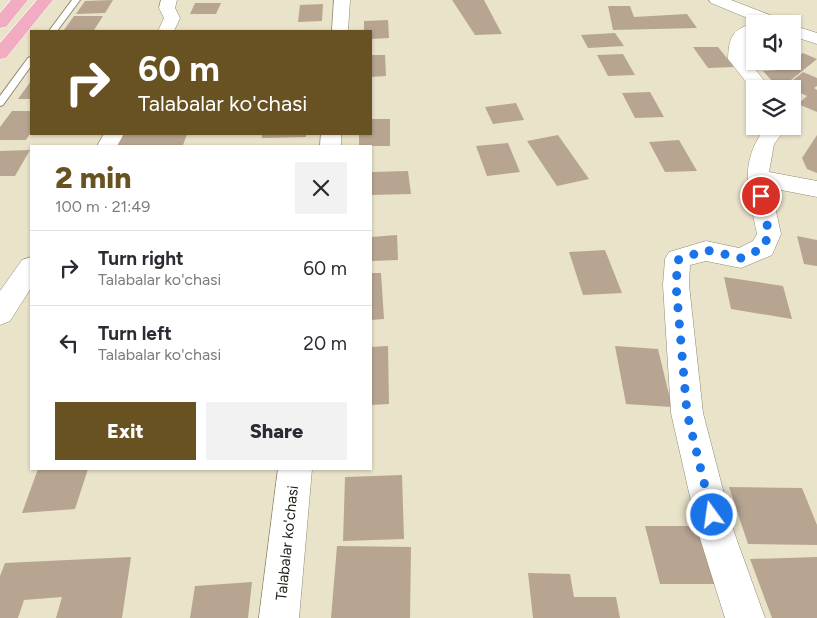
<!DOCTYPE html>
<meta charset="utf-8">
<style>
body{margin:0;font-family:Figtree,sans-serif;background:#f2f2f3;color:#2b2b33;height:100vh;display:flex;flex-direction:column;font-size:19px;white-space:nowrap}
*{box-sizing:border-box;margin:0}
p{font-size:16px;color:#7c7c81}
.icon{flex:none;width:28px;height:28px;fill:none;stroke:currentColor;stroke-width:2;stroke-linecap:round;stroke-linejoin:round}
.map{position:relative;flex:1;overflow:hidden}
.details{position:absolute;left:30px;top:145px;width:342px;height:325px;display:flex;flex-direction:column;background:#fff;border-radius:0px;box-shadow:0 1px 4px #0004}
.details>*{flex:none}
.hud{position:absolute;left:30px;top:30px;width:342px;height:105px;border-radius:0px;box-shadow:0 1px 4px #0004;background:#695222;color:#fff;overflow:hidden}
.controls{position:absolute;left:746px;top:15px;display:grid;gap:10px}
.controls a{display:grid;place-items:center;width:55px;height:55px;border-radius:0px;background:#fff;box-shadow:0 1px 4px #0004;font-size:25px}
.pin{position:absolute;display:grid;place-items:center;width:42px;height:42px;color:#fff;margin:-21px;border:2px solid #fff;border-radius:50%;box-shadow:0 1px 5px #0007}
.me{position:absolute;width:55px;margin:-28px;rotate:346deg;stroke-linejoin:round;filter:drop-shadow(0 0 4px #0008)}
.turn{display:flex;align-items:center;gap:18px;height:105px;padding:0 25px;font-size:22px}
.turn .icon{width:65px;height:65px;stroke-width:2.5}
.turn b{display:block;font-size:35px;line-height:42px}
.round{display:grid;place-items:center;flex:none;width:52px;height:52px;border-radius:0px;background:#f2f2f3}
.head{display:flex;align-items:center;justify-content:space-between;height:85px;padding:0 25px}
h1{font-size:30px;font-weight:800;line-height:38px;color:#695222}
.button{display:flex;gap:10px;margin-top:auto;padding:10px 25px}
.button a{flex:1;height:58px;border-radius:0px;background:#695222;color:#fff;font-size:20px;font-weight:800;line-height:58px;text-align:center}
.button a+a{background:#f2f2f3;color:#2b2b33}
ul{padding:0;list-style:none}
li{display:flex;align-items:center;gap:15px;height:75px;padding:0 25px;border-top:1px solid #e1e1e2}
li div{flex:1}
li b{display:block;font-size:19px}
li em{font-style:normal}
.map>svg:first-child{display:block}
.building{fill:#b7a592}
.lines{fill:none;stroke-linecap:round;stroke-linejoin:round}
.service-casing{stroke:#8f8a73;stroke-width:2}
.minor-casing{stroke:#8f8a73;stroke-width:1}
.primary-casing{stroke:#fff;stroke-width:1}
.service{fill:#fff;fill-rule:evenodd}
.minor{fill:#fff;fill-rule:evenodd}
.primary{fill:#f1acc1;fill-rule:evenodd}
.route{stroke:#1a73e8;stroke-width:9;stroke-dasharray:0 16.2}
.labels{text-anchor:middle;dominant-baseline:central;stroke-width:4;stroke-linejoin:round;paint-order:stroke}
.near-street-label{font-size:15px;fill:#211f16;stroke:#fff}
</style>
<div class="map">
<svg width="817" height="618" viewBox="0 0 817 618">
<rect width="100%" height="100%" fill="#e9e3ca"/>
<g class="building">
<path d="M113,0L105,13L76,14L85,1Z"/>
<path d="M452,0H484L502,34L475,35Z"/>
<path d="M195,3H221L216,14H190Z"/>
<path d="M323,4L322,21L298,22L300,5Z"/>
<path d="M608,6H630L634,17L687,14L697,28L613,30Z"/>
<path d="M74,16H103L94,30H64Z"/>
<path d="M388,20L389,38L371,39V31H364V21Z"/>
<path d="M615,33L624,46L588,48L581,35Z"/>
<path d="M693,47H718L734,67L708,68Z"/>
<path d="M803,53L817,59L791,80L772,81L763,71L779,70L786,64L778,61H792V57L796,58Z"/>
<path d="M623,54L635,75L608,76L597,55Z"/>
<path d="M371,55H385L386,76L371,77Z"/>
<path d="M803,72L817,78V86L814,88L817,90V112L798,104L807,96L786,86Z"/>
<path d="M31,81V99H18Z"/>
<path d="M650,92L664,117L635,118L622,93Z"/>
<path d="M516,103L524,120L493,124L485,107Z"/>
<path d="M12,111H31V132L26,140H0V127Z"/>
<path d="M371,119H390V146H359V134H371Z"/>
<path d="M124,134H187L183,145H118Z"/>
<path d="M262,134H306V137L262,138Z"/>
<path d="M558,135L589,179L557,186L527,141Z"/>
<path d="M817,135V173L807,169L802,158Z"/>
<path d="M679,140L697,171L665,172L649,142Z"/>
<path d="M508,143L520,172L487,176L476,146Z"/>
<path d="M30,150L15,176H0V151Z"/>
<path d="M408,171L411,194L371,195V172Z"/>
<path d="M397,235L398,260L371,261V237Z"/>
<path d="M797,236L817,240V266L804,264Z"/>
<path d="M605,250L622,293L583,295L569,252Z"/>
<path d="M371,273H381L384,319L371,320Z"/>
<path d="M724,277L783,286L792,319L731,309Z"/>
<path d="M388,346L389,404L371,405V347Z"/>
<path d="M615,346L658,349L672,407L626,404Z"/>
<path d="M38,469H88L75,509L22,513Z"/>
<path d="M402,475L404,539L343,541L345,477Z"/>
<path d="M729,487L802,488L817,525V545L748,544Z"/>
<path d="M645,526H702L720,584H660Z"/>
<path d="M337,546L411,547L410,618H331Z"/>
<path d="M131,557L122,618H56L62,597L24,600L18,618H0V576L5,563Z"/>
<path d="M817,557V618H772L750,559Z"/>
<path d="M528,573L570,574L574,597H616L620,618H533Z"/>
<path d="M252,582L248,618H190L195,586Z"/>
</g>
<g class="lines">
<g class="service-casing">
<g id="service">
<path d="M72,0H80L57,31H49Z"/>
<path d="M31,57V66L3,105L0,106V96L28,58Z"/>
</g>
</g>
<g class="minor-casing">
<g id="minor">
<path d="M161,0H177L175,8L180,18L174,31H158L164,18L159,8Z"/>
<path d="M334,0H350L348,31H332Z"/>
<path d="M709,0H731L783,20L785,24H762L711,3Z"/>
<path d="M755,23L758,24H755V35L747,41L746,58L771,89H755V93L728,59C729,38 731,29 755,23Z"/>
<path d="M792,25L817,33V44L792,36Z"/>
<path d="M767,126H788L774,144L769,172L817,181V197L771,188L781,234L772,255L741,268L706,261L690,265L689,285L703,413L734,532L765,618H725L698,532L671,413L663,285L665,259L669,252L706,241L739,248L753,241L757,234C749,193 737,162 767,126Z"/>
<path d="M104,134H124L117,146H97Z"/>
<path d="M321,134H341V146H320Z"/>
<path d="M31,257V288L10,321L0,325V291L22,260Z"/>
<path d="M278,469H312L299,618H259Z"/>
</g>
</g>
<g class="primary-casing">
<g id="primary">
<path d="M11,0H28L6,27L0,28V13Z"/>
<path d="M37,0H53L6,58L0,59V43Z"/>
</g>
</g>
<use href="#service" class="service"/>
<use href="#minor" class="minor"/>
<use href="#primary" class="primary"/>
</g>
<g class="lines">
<path class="route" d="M712,515L687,413L676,285L678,260L706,250L741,258L763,248L769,234L761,196"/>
</g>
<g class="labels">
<g class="near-street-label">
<text transform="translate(287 543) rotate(-84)">Talabalar ko'chasi</text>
</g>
</g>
</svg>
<div class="controls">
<a><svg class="icon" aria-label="sound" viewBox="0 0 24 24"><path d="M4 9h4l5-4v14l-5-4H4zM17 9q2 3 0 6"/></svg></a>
<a><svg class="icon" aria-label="layers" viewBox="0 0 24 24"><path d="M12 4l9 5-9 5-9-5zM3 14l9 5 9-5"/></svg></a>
</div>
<div class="pin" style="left:761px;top:196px;background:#d93025"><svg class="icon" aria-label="arrive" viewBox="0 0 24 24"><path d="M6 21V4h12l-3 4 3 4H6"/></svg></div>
<svg class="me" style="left:712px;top:515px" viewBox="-20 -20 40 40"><circle r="17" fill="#1a73e8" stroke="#fff" stroke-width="3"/><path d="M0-11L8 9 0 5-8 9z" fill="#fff"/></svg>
<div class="hud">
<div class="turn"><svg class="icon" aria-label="right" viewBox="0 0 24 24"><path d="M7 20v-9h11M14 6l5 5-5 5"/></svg><div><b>60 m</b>Talabalar ko'chasi</div></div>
</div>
<section class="details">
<div class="head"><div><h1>2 min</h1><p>100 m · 21:49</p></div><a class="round"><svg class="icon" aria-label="close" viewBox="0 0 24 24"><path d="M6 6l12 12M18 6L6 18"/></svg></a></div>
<ul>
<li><svg class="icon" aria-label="right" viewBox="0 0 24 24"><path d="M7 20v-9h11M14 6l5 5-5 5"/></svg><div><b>Turn right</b><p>Talabalar ko'chasi</p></div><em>60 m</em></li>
<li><svg class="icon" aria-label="left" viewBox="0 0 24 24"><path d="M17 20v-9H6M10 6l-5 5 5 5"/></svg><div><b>Turn left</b><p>Talabalar ko'chasi</p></div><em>20 m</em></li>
</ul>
<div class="button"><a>Exit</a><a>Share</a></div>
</section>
</div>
